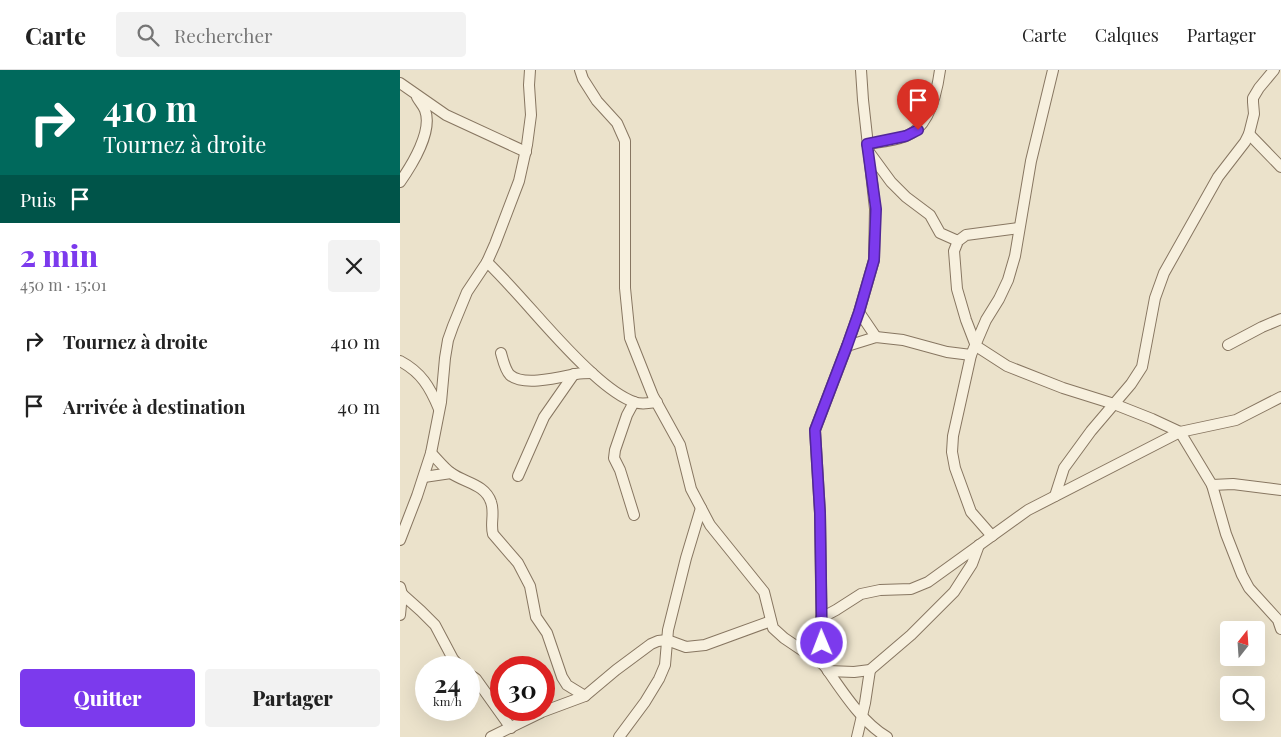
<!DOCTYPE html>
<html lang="fr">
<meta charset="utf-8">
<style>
body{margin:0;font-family:"Playfair Display",serif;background:#f2f2f2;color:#222;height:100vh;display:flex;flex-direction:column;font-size:19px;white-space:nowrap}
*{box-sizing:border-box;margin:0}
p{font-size:16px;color:#767676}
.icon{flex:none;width:28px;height:28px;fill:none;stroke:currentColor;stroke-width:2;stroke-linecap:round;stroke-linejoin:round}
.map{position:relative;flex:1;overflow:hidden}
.sheet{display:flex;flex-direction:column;background:#fff;width:400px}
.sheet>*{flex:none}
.guide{background:#00695c;color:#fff;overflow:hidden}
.needle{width:32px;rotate:17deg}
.controls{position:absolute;left:820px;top:551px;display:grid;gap:10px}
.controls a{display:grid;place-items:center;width:45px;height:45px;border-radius:5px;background:#fff;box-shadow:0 5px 20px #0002;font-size:25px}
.speed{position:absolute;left:15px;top:586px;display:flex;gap:10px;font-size:25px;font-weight:700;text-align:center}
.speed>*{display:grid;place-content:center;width:65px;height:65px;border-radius:50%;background:#fff;box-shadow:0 5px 20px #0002;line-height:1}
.speed small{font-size:12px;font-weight:400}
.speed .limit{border:8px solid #d22;background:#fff;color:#111}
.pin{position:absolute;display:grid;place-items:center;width:42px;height:42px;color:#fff;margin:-51px -21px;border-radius:50% 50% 50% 0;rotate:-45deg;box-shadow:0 0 5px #0007}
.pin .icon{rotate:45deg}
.me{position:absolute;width:55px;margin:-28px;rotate:359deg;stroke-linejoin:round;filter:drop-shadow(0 0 4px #0008)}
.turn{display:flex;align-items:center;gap:18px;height:105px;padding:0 20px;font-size:22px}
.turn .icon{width:65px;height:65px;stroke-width:2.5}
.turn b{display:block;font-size:35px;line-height:42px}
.then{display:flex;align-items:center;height:48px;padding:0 20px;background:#0003;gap:10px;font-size:19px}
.round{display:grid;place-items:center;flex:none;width:52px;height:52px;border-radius:5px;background:#f2f2f2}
.summary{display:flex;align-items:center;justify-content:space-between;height:85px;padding:0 20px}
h1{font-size:30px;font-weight:800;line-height:38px;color:#7c3aed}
.primary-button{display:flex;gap:10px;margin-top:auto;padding:10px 20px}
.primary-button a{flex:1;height:58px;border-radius:5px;background:#7c3aed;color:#fff;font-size:20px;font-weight:800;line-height:58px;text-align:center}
.primary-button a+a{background:#f2f2f2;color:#222}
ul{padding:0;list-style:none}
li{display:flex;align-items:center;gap:15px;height:65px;padding:0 20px}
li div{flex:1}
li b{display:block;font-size:19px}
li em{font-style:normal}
header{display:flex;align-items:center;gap:30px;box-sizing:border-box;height:70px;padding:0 25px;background:#fff;border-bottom:1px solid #e0e0e0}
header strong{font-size:24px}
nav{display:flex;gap:28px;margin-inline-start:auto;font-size:18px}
.search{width:350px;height:45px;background:#f2f2f2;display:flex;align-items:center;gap:12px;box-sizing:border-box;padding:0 18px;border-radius:5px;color:#767676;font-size:19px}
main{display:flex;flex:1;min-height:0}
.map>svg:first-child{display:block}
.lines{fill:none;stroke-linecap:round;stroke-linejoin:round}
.minor-casing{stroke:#877661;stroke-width:12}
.minor{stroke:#f7f0de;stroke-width:10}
.route-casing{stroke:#51269a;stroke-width:12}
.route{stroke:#7c3aed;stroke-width:9}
</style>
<header>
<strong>Carte</strong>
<div class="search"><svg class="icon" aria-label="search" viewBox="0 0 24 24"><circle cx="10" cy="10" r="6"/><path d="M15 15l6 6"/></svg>Rechercher</div>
<nav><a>Carte</a><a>Calques</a><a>Partager</a></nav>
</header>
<main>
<section class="sheet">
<div class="guide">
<div class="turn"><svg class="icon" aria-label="right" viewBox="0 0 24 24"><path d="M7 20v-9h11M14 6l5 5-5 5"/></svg><div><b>410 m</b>Tournez à droite</div></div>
<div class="then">Puis<svg class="icon" aria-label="arrive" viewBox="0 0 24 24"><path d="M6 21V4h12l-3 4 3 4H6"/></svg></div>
</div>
<div class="summary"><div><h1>2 min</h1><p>450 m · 15:01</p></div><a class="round"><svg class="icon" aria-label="close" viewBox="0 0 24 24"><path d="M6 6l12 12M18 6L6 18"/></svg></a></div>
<ul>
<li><svg class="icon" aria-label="right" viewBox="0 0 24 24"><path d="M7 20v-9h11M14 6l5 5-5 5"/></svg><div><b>Tournez à droite</b></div><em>410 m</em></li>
<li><svg class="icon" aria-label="arrive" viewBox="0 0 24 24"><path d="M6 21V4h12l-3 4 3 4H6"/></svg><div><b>Arrivée à destination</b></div><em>40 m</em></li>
</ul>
<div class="primary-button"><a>Quitter</a><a>Partager</a></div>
</section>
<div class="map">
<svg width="881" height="667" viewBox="0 0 881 667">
<rect width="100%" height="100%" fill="#ebe2cb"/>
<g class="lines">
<g class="minor-casing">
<g id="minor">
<path d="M180,0L183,9L197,31L217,53L225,71V218L230,268L253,326L280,375L291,419L310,455L364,522L373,558L384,568L424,595"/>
<path d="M461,0L463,30L475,139L474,190L459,242L447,276L415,360L420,443L422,586L424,595C440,618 462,653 487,667"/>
<path d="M0,13L46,45L126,82"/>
<path d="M849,64L881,97"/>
<path d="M467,74C480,72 494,71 506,66C529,58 537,22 540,0"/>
<path d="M469,82L491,112L506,127L530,145L540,163L558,171"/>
<path d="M0,112C12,95 33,61 25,40C23,35 19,31 17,27"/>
<path d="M619,158L566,165L558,171L554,181L557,219L566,250L576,276L607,296L663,318L714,334L752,349L780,362L812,415L826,464L842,505L849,518L878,550L881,559"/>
<path d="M87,192C124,228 154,269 193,304C204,314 220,327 234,332C241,335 250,333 257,332"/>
<path d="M459,242L476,267"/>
<path d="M828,275L862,257L881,249"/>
<path d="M447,276L476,267L503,270L547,282L571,285"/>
<path d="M101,283C103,290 105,300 110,305C123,317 161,307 176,304C182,303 187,303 192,303"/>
<path d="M0,291C21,302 30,317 39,339"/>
<path d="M234,332L227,345L215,380L214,388L220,400L234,445"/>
<path d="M31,383C38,390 44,398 51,403C65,413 85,414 91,432C95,443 90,454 93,464L118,493L130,516L136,547L147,563L162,607L167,615L185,626"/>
<path d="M118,406L144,347L174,304"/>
<path d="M24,407L51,403"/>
<path d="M812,415L833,414L881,420"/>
<path d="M655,426L664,398L691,361L731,314L742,297L755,228L764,203L818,107L845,72L849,64L854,44L853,32V28L859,18L874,0"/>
<path d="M592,466L571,442L555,398L552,382L553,366L571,285L586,250L599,229L608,210L615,186L631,91L653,0"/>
<path d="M0,470L17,426L31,383L41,332L45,288L48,270L53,256L67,222L87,192L95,174L119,111L127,75L131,45L129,15L130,0"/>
<path d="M0,517L2,524L0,545"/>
<path d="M2,524L21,541L35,555L53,589L61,598"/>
<path d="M421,548L436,540L461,524L480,520L511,519L528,512L628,440L780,362L836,350L881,327"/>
<path d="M428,601L454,602L470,600L511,565L554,522L572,494L579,475"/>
<path d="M69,604L76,609L111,658"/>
<path d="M91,667L142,642L185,626L216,600L251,574L258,571L267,570L286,577L305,575L371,551"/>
<path d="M219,667L245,632L259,609L265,595L268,560L286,488L301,438"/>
<path d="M457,667L465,633L470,600"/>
</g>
</g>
<use href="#minor" class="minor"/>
</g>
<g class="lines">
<g class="route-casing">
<path id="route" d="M422,573L420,443L415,360L447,276L459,242L474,190L476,139L467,74L506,66L518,60"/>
</g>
<use href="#route" class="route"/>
</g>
</svg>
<div class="controls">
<a><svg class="needle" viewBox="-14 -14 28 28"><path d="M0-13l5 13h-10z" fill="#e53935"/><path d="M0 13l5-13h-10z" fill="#767676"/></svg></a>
<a><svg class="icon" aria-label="search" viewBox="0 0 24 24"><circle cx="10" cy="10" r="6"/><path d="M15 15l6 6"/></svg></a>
</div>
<div class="speed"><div>24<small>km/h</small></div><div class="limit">30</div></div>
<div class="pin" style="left:518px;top:60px;background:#d93025"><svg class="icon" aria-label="arrive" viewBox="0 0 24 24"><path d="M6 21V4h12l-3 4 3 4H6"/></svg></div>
<svg class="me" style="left:422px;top:573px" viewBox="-20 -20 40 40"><circle r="17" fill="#7c3aed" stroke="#fff" stroke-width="3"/><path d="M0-11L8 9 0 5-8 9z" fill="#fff"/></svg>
</div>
</main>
